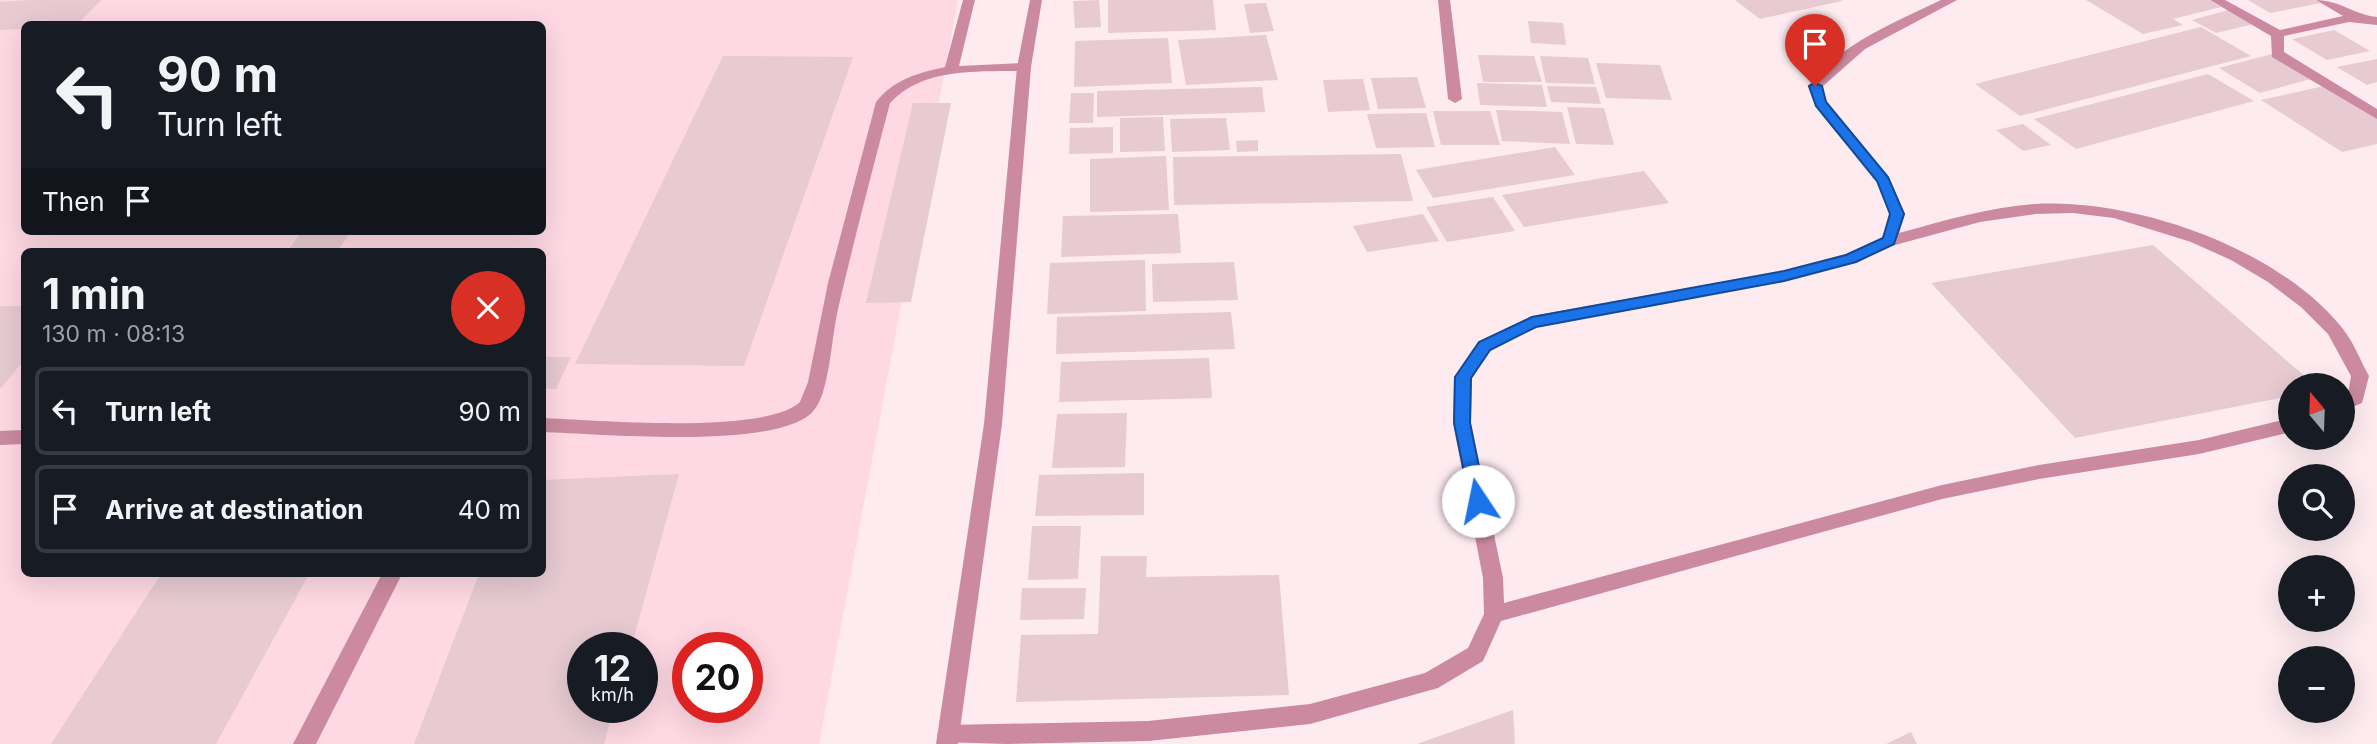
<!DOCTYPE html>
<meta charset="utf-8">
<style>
body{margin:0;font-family:Inter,sans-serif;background:#242831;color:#f1f3f6;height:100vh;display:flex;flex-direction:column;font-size:26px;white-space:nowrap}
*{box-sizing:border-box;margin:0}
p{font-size:23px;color:#9ea1a6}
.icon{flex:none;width:38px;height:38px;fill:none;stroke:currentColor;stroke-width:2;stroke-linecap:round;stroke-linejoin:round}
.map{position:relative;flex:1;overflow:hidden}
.panel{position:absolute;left:21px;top:248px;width:525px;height:329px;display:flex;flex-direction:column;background:#171b24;border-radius:10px;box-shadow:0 7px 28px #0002}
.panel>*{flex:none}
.guide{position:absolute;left:21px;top:21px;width:525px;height:214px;border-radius:10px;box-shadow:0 7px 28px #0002;background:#171b24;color:#f1f3f6;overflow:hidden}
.needle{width:46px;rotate:341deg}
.buttons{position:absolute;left:2278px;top:373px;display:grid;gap:14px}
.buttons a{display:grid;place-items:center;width:77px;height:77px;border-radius:50%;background:#171b24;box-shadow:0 7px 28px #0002;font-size:35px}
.speed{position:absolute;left:567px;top:632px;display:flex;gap:14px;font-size:35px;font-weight:700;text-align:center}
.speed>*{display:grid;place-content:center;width:91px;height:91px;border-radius:50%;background:#171b24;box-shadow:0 7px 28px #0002;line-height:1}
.speed small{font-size:18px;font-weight:400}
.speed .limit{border:10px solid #d22;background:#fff;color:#111}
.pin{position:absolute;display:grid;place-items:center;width:60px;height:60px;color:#fff;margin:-72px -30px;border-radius:50% 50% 50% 0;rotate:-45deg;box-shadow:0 0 7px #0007}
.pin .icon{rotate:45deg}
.me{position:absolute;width:77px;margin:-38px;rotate:349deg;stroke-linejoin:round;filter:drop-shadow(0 0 5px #0008)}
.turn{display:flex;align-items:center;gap:24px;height:147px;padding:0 21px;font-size:32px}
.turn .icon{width:91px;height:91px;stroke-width:2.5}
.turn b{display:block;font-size:49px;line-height:60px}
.then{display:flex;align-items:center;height:66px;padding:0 21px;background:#0003;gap:14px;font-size:26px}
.round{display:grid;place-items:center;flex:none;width:74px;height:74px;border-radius:37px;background:#242831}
.head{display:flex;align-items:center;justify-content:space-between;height:119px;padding:0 21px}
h1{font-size:42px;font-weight:700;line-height:52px}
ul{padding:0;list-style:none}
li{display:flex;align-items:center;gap:21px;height:88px;margin:0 14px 10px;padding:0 7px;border:4px solid #363941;border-radius:10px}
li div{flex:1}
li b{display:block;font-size:26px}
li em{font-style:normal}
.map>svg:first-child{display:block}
.built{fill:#fed8e3;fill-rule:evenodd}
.building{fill:#e7cad2}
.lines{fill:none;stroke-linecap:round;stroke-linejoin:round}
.service{fill:#cb8a9f;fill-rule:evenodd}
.minor{fill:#cb8a9f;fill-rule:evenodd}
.route{fill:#1a73e8;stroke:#114b97;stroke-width:2}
</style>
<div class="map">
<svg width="2377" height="744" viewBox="0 0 2377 744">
<rect width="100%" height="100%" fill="#fdebf0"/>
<path class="built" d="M0,0H958L819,744H0ZM24,24H542V231H24ZM24,252H542V574H24ZM583,648H642V707H583ZM688,648H747V707H688Z"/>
<g class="building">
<path d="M30,0H101L78,24H24V29L0,30V2Z"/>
<path d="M1099,0L1101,27L1075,28L1073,1Z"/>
<path d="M1108,0H1213L1216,30L1108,33Z"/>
<path d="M1735,0H1842V1L1760,19Z"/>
<path d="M2086,0H2209L2221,7L2173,19L2183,25L2143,34Z"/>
<path d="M2248,0H2315L2321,3L2270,13Z"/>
<path d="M1266,3L1274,31L1250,33L1244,4Z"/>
<path d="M2229,10L2254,24L2216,33L2192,20Z"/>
<path d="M1528,21L1563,23L1566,45L1531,43Z"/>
<path d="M2201,27L2251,56L2020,116L1975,84Z"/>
<path d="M2334,30L2370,51L2327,60L2292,39Z"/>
<path d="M1266,35L1278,80L1186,85L1178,40Z"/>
<path d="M1168,38L1172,83L1074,87L1075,41Z"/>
<path d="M2272,54L2314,78L2260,93L2219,68Z"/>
<path d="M1478,55L1534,56L1542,82H1483Z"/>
<path d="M723,56L853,57L744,366L575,364Z"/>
<path d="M1540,56L1588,58L1595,84L1546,83Z"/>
<path d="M2377,59V82L2367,85L2337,67Z"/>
<path d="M1596,63L1660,65L1672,100L1606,98Z"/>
<path d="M2208,74L2254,101L2076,149L2034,119Z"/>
<path d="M1417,77L1426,108L1378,109L1371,78Z"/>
<path d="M1363,79L1370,110L1328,112L1323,80Z"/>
<path d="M1477,83L1542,85L1547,107L1480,105Z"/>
<path d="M1547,86L1596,87L1601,104L1551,102Z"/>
<path d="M2324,86L2377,118V144L2342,152L2261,100Z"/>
<path d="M1262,87L1265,112L1097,117V91Z"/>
<path d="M1071,93H1094L1093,123H1069Z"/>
<path d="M913,103H951L911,302L866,303Z"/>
<path d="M1567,107L1604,108L1614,145L1576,144Z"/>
<path d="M1496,110L1562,112L1570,144L1502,141Z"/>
<path d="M1433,111H1490L1500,145H1441Z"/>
<path d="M1426,113L1435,147L1376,148L1367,114Z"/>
<path d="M1163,117L1165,151L1120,152V118Z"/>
<path d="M1226,118L1230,150L1172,152L1170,119Z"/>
<path d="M2023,124L2051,145L2023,151L1996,130Z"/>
<path d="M1113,127V153L1069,154L1070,128Z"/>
<path d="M1258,140V151L1237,152L1236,141Z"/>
<path d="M1555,147L1575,175L1433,198L1416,170Z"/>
<path d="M1401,154L1413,201L1174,205L1173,157Z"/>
<path d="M1166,156L1169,210L1090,212V159Z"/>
<path d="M1644,171L1669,203L1524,227L1502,195Z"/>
<path d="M1493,197L1515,231L1447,242L1426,207Z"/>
<path d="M1178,214L1181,253L1061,257L1063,216Z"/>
<path d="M1423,214L1439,241L1367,252L1353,226Z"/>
<path d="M302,231H351L337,252H287Z"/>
<path d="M2153,245L2315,385H2291V396L2075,438L1931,283Z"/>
<path d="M1145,260L1146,311L1047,314L1050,263Z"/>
<path d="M1234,262L1238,300L1153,302L1152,264Z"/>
<path d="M0,306H24V360L0,389Z"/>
<path d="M1231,312L1235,349L1056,354L1057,317Z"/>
<path d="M542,357H571L556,389H542Z"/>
<path d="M1209,358L1212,398L1059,402L1061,362Z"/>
<path d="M1127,413L1125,467L1052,468L1057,414Z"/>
<path d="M1144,473V515L1035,516L1039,475Z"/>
<path d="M679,474L631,648H583V707H614L604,744H414L479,574H542V480Z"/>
<path d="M1032,526H1081L1078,579L1028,580Z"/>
<path d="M1101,556H1147L1146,577L1279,575L1289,695L1016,702L1021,635L1098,634Z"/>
<path d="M161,574H309L216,744H51Z"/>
<path d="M1022,588H1086L1084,619L1020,620Z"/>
<path d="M1513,710L1515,744H1417Z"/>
<path d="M1911,732L1917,744H1886Z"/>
</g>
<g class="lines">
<g class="service">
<path d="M963,0H975L959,66L1024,63L1031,67L1024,71C979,72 923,67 890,103C872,172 854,240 838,309C832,336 831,366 823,392C820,402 814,413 805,418C756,448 603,434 542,432V418C594,420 765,435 800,402L808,382L828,283L876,102C894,79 918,73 945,67Z"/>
<path d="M1941,0H1957L1865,49L1822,87L1827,102L1890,180L1905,214L1899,233C1944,221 1989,207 2035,204C2135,198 2280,249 2343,329C2354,343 2360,360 2369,376L2362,403L2343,411V396L2348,394L2351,376L2328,334L2301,307L2268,282L2231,260L2191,242L2114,218L2073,213L2035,214L1980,222L1895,245L1857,262L1784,281L1536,327L1491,350L1472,378L1471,423L1503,578L1504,603L1942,485L2039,465L2199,440L2291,418V432L2199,454L2039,479L1942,499L1501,621L1483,661L1438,688L1310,724L1148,741L1007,744L940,742L937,735L940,728L948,725L1148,721L1310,704L1425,673L1468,648L1484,614L1483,578L1453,423L1454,377L1479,342L1532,316L1784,271L1846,254L1882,238C1884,231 1890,220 1889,212C1880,161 1822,134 1808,86C1841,43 1894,23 1941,0Z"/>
<path d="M24,430V444L0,445V431Z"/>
<path d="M382,574H402L316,744H293Z"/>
</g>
<g class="minor">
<path d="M1030,0H1042L1031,67L1002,424L958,744H936L984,424L1017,67Z"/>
<path d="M1438,0H1450L1462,99L1455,103L1448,99Z"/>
<path d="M2210,0H2225L2280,30L2343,16L2316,0C2339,0 2355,15 2377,17V25L2349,22L2284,36V52L2377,109V119L2272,57L2271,36Z"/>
</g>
</g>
<path class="route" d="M1815,83L1822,86L1826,102L1888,177L1904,214L1894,244L1856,262L1784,281L1536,327L1490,350L1471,378L1470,423L1486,501L1484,506H1471L1454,423L1455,377L1479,342L1532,317L1784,271L1846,255L1883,238L1890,214L1877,181L1816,106L1809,86Z"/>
</svg>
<div class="buttons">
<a><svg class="needle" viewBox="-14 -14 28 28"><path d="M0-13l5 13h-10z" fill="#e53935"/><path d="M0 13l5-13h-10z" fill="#9ea1a6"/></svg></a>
<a><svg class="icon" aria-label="search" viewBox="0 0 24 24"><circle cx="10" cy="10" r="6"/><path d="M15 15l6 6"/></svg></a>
<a>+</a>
<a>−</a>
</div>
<div class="speed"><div>12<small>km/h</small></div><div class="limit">20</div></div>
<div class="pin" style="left:1815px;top:86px;background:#d93025"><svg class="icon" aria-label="arrive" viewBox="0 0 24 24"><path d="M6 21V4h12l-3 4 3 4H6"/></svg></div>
<svg class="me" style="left:1478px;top:501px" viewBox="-20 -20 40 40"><circle r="19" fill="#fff"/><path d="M0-13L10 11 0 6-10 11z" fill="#1a73e8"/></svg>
<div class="guide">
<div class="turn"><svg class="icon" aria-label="left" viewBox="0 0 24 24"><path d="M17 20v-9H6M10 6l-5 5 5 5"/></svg><div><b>90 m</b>Turn left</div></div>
<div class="then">Then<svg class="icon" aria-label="arrive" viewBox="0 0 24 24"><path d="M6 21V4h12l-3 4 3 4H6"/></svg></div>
</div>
<section class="panel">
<div class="head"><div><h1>1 min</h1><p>130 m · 08:13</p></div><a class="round" style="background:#d93025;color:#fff"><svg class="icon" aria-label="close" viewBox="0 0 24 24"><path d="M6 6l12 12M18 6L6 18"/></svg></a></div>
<ul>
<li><svg class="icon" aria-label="left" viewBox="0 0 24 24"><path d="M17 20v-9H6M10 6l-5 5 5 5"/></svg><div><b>Turn left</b></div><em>90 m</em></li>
<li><svg class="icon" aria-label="arrive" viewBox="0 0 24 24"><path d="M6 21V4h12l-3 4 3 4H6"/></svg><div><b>Arrive at destination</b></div><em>40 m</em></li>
</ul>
</section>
</div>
